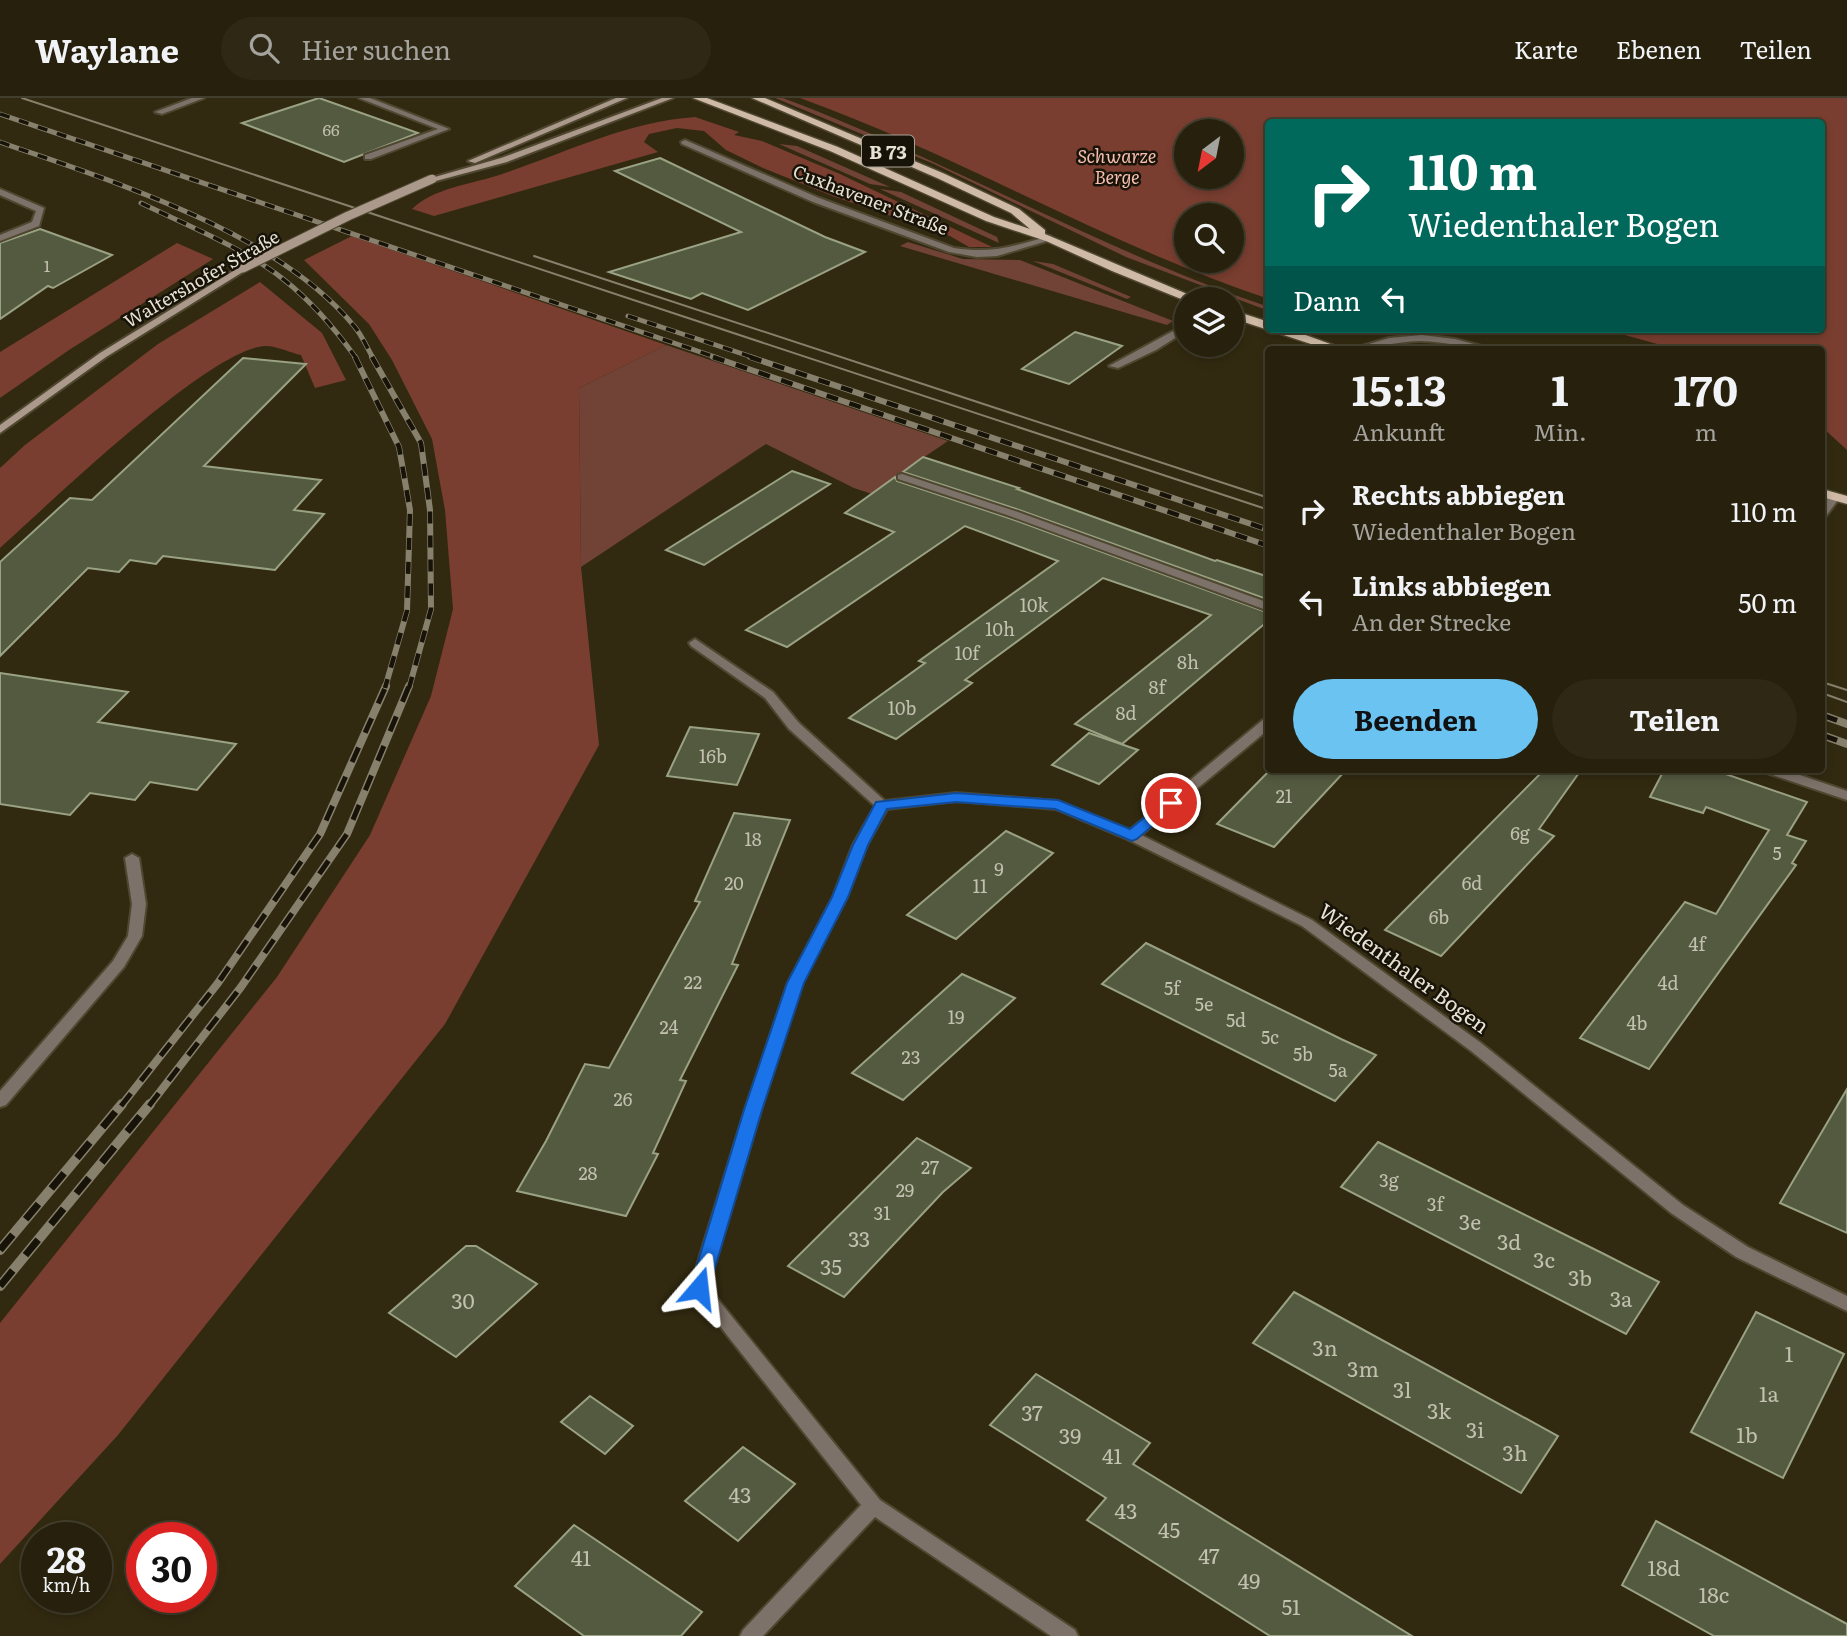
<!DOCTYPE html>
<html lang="de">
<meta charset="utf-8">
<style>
body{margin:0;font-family:Literata,serif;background:#2e2815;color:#f1f3f6;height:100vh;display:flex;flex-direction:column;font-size:26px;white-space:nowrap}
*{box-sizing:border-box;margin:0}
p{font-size:23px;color:#a4a39d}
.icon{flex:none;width:38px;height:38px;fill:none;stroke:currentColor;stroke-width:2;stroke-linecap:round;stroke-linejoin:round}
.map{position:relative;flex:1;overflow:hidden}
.drawer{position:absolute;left:1265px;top:248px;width:560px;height:427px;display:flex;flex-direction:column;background:#26200c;border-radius:7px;box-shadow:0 4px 10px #0003,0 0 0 2px #423e2d}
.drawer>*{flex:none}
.banner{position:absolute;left:1265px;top:21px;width:560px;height:214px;border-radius:7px;box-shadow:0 4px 10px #0003,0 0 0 2px #423e2d;background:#00695c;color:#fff;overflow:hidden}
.needle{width:46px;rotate:212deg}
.buttons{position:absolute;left:1174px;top:21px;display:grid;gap:14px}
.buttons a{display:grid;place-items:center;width:70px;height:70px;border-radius:50%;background:#26200c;box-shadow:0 4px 10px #0003,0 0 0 2px #423e2d;font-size:35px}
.speed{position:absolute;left:21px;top:1424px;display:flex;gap:14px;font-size:35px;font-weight:700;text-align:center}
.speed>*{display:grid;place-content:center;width:91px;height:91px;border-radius:50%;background:#26200c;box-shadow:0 4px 10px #0003,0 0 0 2px #423e2d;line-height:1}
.speed small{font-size:18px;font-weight:400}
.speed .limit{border:10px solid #d22;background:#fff;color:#111}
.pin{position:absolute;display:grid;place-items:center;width:60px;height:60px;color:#fff;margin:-30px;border:4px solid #fff;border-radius:50%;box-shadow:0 2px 7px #0007}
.me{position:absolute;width:77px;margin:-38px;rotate:17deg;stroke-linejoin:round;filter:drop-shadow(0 0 5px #0008)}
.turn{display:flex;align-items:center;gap:24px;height:147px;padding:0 28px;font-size:32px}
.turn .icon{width:91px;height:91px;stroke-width:2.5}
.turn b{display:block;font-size:49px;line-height:60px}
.then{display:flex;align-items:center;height:66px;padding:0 28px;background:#0003;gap:14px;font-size:26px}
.eta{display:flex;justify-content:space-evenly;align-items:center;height:119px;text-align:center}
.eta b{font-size:42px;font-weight:700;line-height:49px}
.action{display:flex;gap:14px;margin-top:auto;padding:14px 28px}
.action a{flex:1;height:80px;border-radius:42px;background:#6bc3f2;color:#111;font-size:28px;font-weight:700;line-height:80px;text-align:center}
.action a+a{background:#2e2815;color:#f1f3f6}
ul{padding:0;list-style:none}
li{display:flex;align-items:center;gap:21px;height:91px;padding:0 28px}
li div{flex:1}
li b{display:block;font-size:26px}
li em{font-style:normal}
header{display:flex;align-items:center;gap:42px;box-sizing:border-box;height:98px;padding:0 35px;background:#26200c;border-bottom:2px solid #423e2d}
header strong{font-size:33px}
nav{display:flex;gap:38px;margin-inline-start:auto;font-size:24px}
.search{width:490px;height:63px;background:#2e2815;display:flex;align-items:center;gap:18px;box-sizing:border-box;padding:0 24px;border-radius:38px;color:#a4a39d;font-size:26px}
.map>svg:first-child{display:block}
.green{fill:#714337}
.forest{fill:#793e30;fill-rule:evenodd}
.building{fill:#535a3f;stroke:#9aa284;stroke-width:2}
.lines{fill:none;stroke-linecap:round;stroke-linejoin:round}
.lane-casing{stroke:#4f472f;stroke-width:4}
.street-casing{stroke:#4f472f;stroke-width:4}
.secondary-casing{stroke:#4f472f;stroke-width:4}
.primary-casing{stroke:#4f472f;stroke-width:3}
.lane{fill:#7d7269;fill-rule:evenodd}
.street{fill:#7d7269;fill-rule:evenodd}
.secondary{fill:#ab9a8c;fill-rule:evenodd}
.primary{fill:#cfb9a7;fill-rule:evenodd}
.tram{stroke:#87806c;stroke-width:2}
.rail-far3-casing{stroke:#87806c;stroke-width:5}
.rail-far2-casing{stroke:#87806c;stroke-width:6}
.rail-far1-casing{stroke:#87806c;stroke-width:8}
.rail-casing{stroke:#87806c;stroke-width:10}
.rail-far3{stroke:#171308;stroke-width:3.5;stroke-dasharray:10;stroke-linecap:butt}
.rail-far2{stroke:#171308;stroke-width:4.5;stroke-dasharray:12;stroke-linecap:butt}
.rail-far1{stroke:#171308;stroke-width:5;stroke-dasharray:16;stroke-linecap:butt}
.rail{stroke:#171308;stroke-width:7;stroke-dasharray:20;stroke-linecap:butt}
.secondary-bridge-casing{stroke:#4f472f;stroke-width:11;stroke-linecap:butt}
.secondary-bridge{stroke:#ab9a8c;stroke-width:9}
.route{fill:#1a73e8;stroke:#114b97;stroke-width:2}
.labels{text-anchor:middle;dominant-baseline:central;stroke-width:5;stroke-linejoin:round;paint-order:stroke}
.far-number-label{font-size:16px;fill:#c2c0ae}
.far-park-label{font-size:18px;font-style:italic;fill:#f7bdaf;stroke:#171308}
.far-street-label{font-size:18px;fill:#e7e2d3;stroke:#171308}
.number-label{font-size:18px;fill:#c2c0ae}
.shield{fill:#171308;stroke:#a9a496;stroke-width:2}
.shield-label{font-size:19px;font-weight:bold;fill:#e7e2d3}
.street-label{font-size:21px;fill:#e7e2d3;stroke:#171308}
.near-number-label{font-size:21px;fill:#c2c0ae}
</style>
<header>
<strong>Waylane</strong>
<div class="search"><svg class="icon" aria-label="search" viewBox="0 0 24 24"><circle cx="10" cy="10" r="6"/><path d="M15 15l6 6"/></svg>Hier suchen</div>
<nav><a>Karte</a><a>Ebenen</a><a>Teilen</a></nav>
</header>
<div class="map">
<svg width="1847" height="1538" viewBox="0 0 1847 1538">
<rect width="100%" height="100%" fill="#322a10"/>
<g class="green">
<path d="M775,0H783C948,62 1101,153 1269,209V213L1126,159L934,66Z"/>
<path d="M779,46L797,48L890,89L870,86Z"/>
<path d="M880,91L901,94L997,139L999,145Z"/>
<path d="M908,144L963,161L1020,162L1173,223L1167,227L900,148Z"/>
<path d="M1033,163L1053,166L1131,199L1127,201Z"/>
<path d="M666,247L948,343L908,370L896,388L881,399L854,390L766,346L581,469L579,290Z"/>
</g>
<g class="forest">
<path d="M800,0H1847V352L1822,329V252H1679L1603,231H1822V24H1269V201C1107,147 961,58 800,0ZM1232,33V79H1186V33ZM1232,117V163H1186V117Z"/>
<path d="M695,19L739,34L734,37L762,43L840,76L992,149H969L950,138L835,99L763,70L726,52L704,33L677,30L649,36L644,44L658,54L434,118L412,111C432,91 470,86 496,78C564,56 624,24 695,19Z"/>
<path d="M352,138L666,247L579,290L581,469L599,647L445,926L118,1337L0,1466V1225L277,879L370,737L431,598L453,511L445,412L432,341L392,262L369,226L304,162Z"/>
<path d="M177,145L213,161L69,252L0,300V254Z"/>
<path d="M260,184L322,235L346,282L315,290L301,257C291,255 275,247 265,248C209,251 48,407 0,450V370L25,347L158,246Z"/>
</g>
<g class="building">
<path d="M319,0L418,35L344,64L242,25Z"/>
<path d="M660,60L825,139L865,154L748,212L702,195L691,201L609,174L741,134L615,73Z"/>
<path d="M40,131L112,157L53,190L48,188L0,221V145Z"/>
<path d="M1075,234L1122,248L1069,286L1022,271Z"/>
<path d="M243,260L306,266L204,368L321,382L294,412L324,416L275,472L163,458L156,466L130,462L119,474L88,470L0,558V464L70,400L92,402Z"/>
<path d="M923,359L1019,390L1017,391L1215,463L1217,462L1269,479V502L1019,412L903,374Z"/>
<path d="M792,373L830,386L704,467L666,452Z"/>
<path d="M895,379L897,383L1009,420L1269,515V522L1122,646L1075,626L1211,517L1103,480L981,570L965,582L972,585L896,641L849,620L925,565L919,563L1058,463L965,428L787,549L746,532L894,434L845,415Z"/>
<path d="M0,575L128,594L98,624L236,646L197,692L150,684L135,702L90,695L70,717L0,706Z"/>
<path d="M690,629L759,636L737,687L667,678Z"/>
<path d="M1089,635L1138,652L1099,686L1052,667Z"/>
<path d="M1270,672H1346L1274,749L1217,726Z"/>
<path d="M1544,672H1581L1539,731L1554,738L1441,858L1385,832Z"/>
<path d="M1664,672H1714L1807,704L1787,737L1806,743L1792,765L1796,767L1649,971L1580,940L1685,804L1716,816L1769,732L1706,709L1703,715L1650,699Z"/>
<path d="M734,715L790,722L732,866L738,867L680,982L686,983L653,1055L658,1056L626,1118L517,1093L546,1043L585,966L609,970L700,804L695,803Z"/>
<path d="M1006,733L1053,755L956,841L907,817Z"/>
<path d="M1146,845L1341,941L1376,957L1335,1003L1102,886Z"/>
<path d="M962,876L1015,900L903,1002L852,975Z"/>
<path d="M1847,991V1135L1780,1105Z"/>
<path d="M917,1040L971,1070L943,1094L844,1199L788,1168Z"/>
<path d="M1378,1044L1602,1155L1659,1184L1626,1236L1341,1089Z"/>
<path d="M466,1148H476L537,1186L456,1259L389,1215Z"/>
<path d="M1294,1194L1558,1338L1521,1395L1253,1245Z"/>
<path d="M1756,1214L1844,1256L1783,1380L1691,1334Z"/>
<path d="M1036,1276L1150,1345L1133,1366L1412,1538H1270L1087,1422L1106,1400L990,1327Z"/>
<path d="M590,1298L633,1328L605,1356L561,1324Z"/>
<path d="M743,1349L795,1386L738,1443L685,1403Z"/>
<path d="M1656,1423L1847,1526V1538H1714L1622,1487Z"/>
<path d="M574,1427L702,1514L681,1538H584L515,1488Z"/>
</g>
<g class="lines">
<g class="lane-casing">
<g id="lane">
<path d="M192,0H204L162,16L155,14Z"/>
<path d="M359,0H370L449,31L371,61H365V57L438,31Z"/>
<path d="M0,91L44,110L39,128L0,143V137L32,124L36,113L0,97Z"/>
<path d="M1186,226V233L1156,252L1118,270L1109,268Z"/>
<path d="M1422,237L1455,241L1496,252C1470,252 1446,243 1420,243C1395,243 1373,252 1349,252L1389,240Z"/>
<path d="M902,376L1018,414L1269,505V513L1010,418L898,381V377Z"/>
<path d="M1835,395L1841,398L1826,418L1822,419V409L1831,396Z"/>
</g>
</g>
<g class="street-casing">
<g id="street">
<path d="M685,42L819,100L954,150C992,156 1013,148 1050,138L1054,141L997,158L977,159L949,154L813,104L682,46L681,44Z"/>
<path d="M695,541L773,594L799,625L885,703L956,695L1058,703L1130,732L1264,621L1269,620V631L1141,737L1312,822L1481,945L1683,1107L1748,1149L1847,1198V1213L1736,1159L1671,1115L1471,953L1302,828L1127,741L1056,711L956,703L887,711L867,747L847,799L802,885L761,1012L708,1189L880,1402L1075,1532L1078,1538H1051L875,1419L763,1538H740L743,1532L861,1407L690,1190L745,1012L788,885L833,799L853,747L875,708L789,631L765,600L691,548L689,545Z"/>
<path d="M1765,672H1785L1847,693V702L1767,675Z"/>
<path d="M132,756L139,760L146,806L142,838L124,869L6,1007L0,1009V993L113,863L128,838L132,806L125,760Z"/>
</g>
</g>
<g class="secondary-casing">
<g id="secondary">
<path d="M616,0H627L475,65L468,63Z"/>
<path d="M662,0H673L507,64L432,84L428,81L501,60Z"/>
<path d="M243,167L248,170L246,172L106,259L0,335V327L100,255Z"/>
</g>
</g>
<g class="primary-casing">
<g id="primary">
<path d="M693,0H707L838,49L994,119L1030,131L1011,115L937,80L752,0H765L945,76L1019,111L1045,132V136L1199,201L1186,203L1112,173L1046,143L986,123L830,53Z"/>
<path d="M1232,212L1269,224V231H1289L1347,252H1329L1232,220Z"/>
<path d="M1822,391L1847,398V406L1822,399Z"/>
</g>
</g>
<use href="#lane" class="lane"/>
<use href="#street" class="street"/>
<use href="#secondary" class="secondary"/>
<use href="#primary" class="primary"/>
<g class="tram">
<path d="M22,0L1269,412"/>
<path d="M534,158L1269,400"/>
<path d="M1822,584L1847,592"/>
<path d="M1822,595L1847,604"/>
</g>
<g class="rail-far3-casing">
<g id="rail-far3">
<path d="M0,16L718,260"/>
<path d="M0,44C113,84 276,133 354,228C362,237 367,250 373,260"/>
<path d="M141,105C186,127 244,150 283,181C311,203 336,232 356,260"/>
<path d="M628,218L755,260"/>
</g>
</g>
<g class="rail-far2-casing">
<g id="rail-far2">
<path d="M355,259L399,349L410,412L407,513L385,590"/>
<path d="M372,259L421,345L430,412L431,511L409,590"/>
<path d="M713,259L1269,448"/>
<path d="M750,259L1269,432"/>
</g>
</g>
<g class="rail-far1-casing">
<g id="rail-far1">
<path d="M1822,617L1847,626"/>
<path d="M1822,637L1847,646"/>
<path d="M121,1008L218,885L320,736L386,588"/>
<path d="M149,1008L241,889L347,736L409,588"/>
</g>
</g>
<g class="rail-casing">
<g id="rail">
<path d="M0,1152L122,1006"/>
<path d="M0,1188L150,1006"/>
</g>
</g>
<use href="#rail-far3" class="rail-far3"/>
<use href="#rail-far2" class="rail-far2"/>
<use href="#rail-far1" class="rail-far1"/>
<use href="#rail" class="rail"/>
<g class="secondary-bridge-casing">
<path id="secondary-bridge" d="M243,170L348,118L432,81"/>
</g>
<use href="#secondary-bridge" class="secondary-bridge"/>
</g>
<path class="route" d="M956,695L1058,702L1130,731L1166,702L1171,701L1179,705L1137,741L1132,743L1055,711L956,704L887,711L868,747L848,799L804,885L762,1012L709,1190L706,1195L699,1198L692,1195L690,1190L744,1012L787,885L832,799L853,747L876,704Z"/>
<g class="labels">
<g class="far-number-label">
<text x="331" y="31">66</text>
<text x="47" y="167">1</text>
</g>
<g class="far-park-label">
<text x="1117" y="57">Schwarze<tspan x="1117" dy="21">Berge</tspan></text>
</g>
<g class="far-street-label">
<text transform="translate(871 101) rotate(21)">Cuxhavener Straße</text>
<text transform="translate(201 180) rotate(-30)">Waltershofer Straße</text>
</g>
<g class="number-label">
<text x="1034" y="506">10k</text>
<text x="1000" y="530">10h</text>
<text x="967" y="554">10f</text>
<text x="1188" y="563">8h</text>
<text x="1157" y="588">8f</text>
<text x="902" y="609">10b</text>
<text x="1126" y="614">8d</text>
<text x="713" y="657">16b</text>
<text x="1284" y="697">21</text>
<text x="1520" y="734">6g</text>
<text x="753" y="740">18</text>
<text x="1777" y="754">5</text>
<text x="999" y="770">9</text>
<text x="734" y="784">20</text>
<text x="1472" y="784">6d</text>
<text x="980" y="787">11</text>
<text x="1439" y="818">6b</text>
<text x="1697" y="845">4f</text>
<text x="693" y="883">22</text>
<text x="1668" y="884">4d</text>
<text x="1172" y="889">5f</text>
<text x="1204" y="905">5e</text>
<text x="956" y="918">19</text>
<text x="1236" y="921">5d</text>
<text x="1637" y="924">4b</text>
<text x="669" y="928">24</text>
<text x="1270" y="938">5c</text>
<text x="1303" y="955">5b</text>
<text x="911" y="958">23</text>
<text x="1338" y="971">5a</text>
<text x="623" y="1000">26</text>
<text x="930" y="1068">27</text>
<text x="588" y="1074">28</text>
<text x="1389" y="1081">3g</text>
<text x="905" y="1091">29</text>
<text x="1435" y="1105">3f</text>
<text x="882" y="1114">31</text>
</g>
<rect class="shield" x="862" y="37.5" width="52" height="31" rx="5"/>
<g class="shield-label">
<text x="888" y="53">B 73</text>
</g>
<g class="street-label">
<text transform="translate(1405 869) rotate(36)">Wiedenthaler Bogen</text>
</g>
<g class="near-number-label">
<text x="1470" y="1122">3e</text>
<text x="859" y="1139">33</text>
<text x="1509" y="1142">3d</text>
<text x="1544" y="1160">3c</text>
<text x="831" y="1167">35</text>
<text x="1580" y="1178">3b</text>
<text x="1621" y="1199">3a</text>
<text x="463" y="1201">30</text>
<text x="1325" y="1248">3n</text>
<text x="1789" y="1254">1</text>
<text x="1363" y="1269">3m</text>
<text x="1402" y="1290">3l</text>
<text x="1769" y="1294">1a</text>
<text x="1439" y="1311">3k</text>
<text x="1032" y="1313">37</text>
<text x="1475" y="1330">3i</text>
<text x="1747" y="1335">1b</text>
<text x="1070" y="1336">39</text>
<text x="1515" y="1353">3h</text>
<text x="1112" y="1356">41</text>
<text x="740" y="1395">43</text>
<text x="1126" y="1411">43</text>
<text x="1169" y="1430">45</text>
<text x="1209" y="1456">47</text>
<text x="581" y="1458">41</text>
<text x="1664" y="1468">18d</text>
<text x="1249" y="1481">49</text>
<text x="1714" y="1495">18c</text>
<text x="1291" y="1507">51</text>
</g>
</g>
</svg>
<div class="buttons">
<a><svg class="needle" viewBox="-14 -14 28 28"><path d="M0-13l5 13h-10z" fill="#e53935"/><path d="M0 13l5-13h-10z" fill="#a4a39d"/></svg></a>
<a><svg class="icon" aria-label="search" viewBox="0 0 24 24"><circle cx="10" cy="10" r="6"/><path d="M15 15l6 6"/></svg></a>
<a><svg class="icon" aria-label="layers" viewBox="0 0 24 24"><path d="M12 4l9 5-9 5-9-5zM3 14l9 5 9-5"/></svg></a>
</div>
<div class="speed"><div>28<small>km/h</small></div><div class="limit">30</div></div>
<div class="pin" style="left:1171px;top:705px;background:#d93025"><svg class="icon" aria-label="arrive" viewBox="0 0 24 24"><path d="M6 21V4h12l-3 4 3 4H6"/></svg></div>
<svg class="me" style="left:699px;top:1190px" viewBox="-20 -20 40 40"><path d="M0-17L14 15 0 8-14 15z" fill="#1a73e8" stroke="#fff" stroke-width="4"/></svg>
<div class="banner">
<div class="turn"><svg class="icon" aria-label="right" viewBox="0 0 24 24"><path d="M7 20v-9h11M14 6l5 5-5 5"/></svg><div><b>110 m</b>Wiedenthaler Bogen</div></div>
<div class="then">Dann<svg class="icon" aria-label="left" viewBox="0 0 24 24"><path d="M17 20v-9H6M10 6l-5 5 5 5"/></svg></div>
</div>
<section class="drawer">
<div class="eta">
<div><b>15:13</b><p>Ankunft</p></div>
<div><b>1</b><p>Min.</p></div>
<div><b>170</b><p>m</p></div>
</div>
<ul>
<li><svg class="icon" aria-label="right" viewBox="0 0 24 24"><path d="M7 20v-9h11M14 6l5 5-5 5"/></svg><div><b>Rechts abbiegen</b><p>Wiedenthaler Bogen</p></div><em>110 m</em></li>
<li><svg class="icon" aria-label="left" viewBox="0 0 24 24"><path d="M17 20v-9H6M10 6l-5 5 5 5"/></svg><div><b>Links abbiegen</b><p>An der Strecke</p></div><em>50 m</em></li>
</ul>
<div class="action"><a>Beenden</a><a>Teilen</a></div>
</section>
</div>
